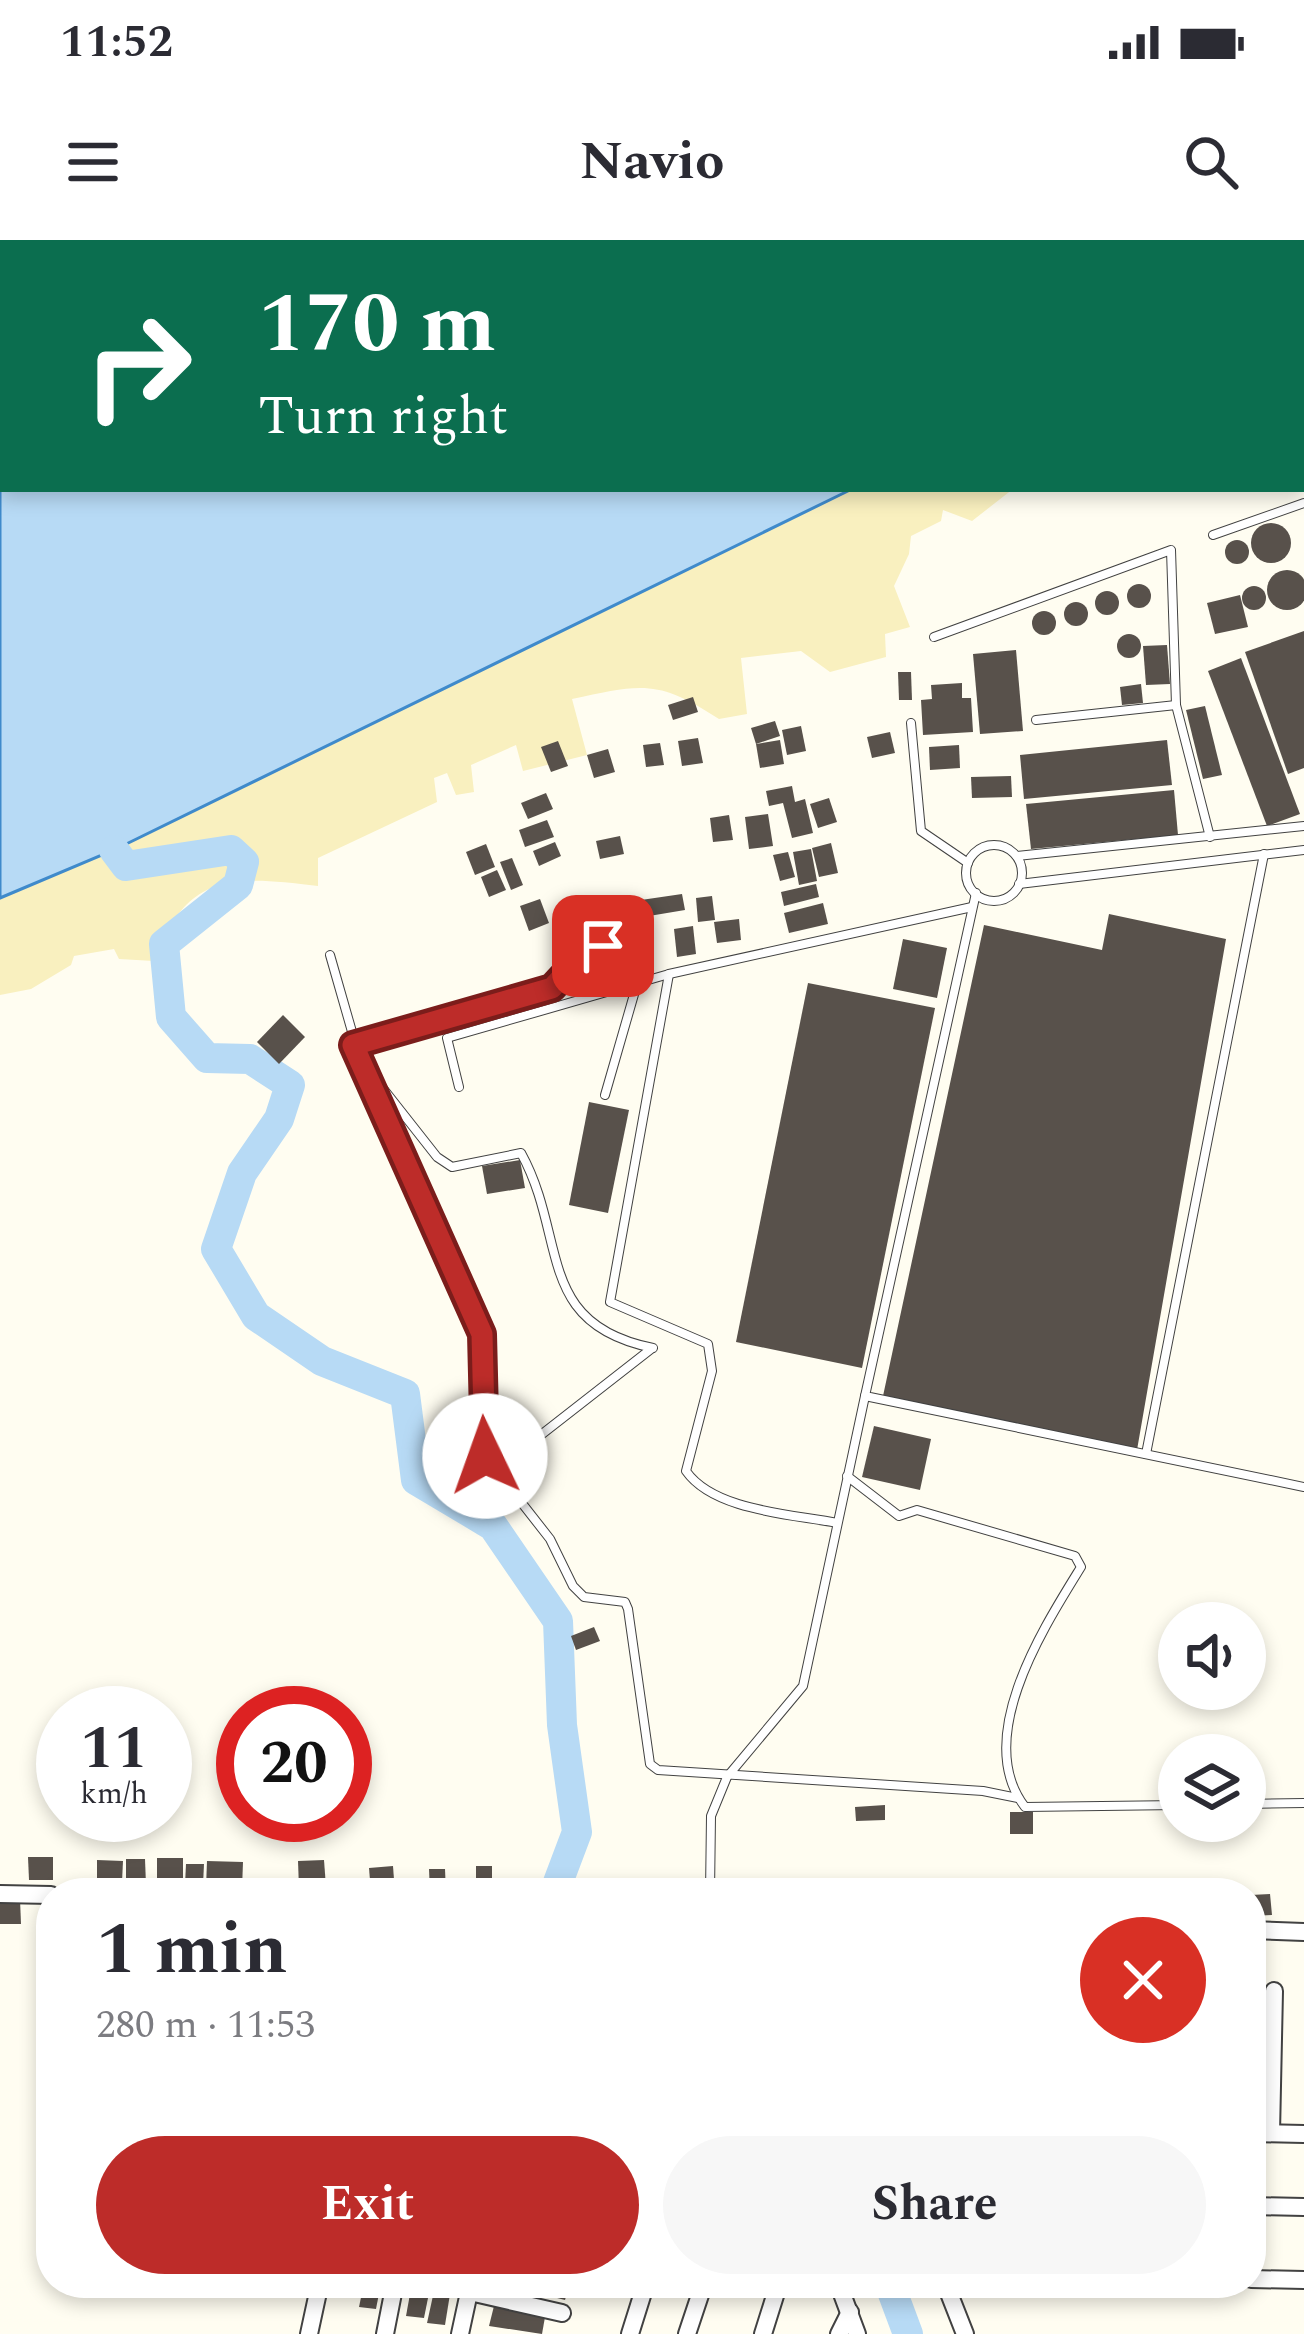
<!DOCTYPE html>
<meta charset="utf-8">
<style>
body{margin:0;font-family:Spectral,serif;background:#f7f7f7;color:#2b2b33;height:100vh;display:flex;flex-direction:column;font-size:45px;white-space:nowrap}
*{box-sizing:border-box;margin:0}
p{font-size:39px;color:#7c7c81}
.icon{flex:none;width:66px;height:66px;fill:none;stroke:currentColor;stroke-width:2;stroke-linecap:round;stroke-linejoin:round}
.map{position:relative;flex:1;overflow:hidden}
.panel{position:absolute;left:36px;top:1638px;width:1230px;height:420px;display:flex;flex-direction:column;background:#fff;border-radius:48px;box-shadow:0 6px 18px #0003}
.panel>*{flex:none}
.hud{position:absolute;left:0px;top:0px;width:1305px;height:252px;box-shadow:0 6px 18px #0003;background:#0b6e4f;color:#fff;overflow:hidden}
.controls{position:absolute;left:1158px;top:1362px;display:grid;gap:24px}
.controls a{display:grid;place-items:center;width:108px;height:108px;border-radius:50%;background:#fff;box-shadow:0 6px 18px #0003;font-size:60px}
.speed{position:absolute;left:36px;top:1446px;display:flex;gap:24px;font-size:60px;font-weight:700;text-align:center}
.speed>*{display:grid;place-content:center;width:156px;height:156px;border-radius:50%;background:#fff;box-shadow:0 6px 18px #0003;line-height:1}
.speed small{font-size:30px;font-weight:400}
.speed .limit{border:18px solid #d22;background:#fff;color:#111}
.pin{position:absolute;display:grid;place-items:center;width:102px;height:102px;color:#fff;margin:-51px;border-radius:24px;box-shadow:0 6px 18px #0006}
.me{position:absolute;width:132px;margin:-66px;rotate:357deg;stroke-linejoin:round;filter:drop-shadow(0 0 9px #0008)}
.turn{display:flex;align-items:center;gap:42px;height:252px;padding:0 60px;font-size:54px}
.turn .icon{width:156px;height:156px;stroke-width:2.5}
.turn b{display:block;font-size:84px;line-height:102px}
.round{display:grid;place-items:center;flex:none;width:126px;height:126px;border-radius:63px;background:#f7f7f7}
.summary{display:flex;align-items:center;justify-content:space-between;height:204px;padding:0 60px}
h1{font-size:72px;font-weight:700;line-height:90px}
.cta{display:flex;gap:24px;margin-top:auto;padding:24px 60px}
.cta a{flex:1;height:138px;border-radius:72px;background:#bd2c29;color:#fff;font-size:48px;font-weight:700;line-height:138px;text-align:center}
.cta a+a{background:#f7f7f7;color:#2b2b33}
.status{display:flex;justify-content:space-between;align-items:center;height:84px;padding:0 60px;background:#fff;direction:ltr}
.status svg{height:33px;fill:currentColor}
header{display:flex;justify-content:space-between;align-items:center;height:156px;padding:0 60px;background:#fff;font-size:54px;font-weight:700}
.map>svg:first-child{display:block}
.sand{fill:#f9f0bf}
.water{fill:#b7daf5;stroke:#3f8acb;stroke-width:3}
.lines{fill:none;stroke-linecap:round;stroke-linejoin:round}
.river{stroke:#b7daf5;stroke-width:30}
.building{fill:#58514b}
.service-casing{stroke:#424242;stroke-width:10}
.minor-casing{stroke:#424242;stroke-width:20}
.service{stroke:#fff;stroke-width:8}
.minor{stroke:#fff;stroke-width:16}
.route-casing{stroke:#7b1d1b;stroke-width:30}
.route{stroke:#bd2c29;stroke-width:21}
</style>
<div class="status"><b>11:52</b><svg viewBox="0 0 49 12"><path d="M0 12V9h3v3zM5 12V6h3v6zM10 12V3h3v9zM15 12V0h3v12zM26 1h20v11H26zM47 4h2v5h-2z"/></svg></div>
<header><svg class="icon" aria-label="menu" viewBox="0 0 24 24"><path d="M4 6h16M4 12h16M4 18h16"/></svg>Navio<svg class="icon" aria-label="search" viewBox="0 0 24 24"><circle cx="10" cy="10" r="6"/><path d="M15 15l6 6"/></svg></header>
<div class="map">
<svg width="1304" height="2094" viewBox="0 0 1304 2094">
<rect width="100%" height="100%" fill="#fffdf1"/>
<path class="sand" d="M852,249H1013L972,281L943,270L941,281L911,296L909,314L894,346L910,387L885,394L886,417L830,432L801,411L741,418L747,474L719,479C658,439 642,444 572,459L587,515L523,531L516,505L471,525L474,552L456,555L447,533L434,538L437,562L318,618V646C234,636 187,631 154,721L119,719L114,709L74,716L71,725L31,749L0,755V658L114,610Z"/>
<path class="water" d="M0,0H1304V202L1302,3H3V249H852L114,610L0,658Z"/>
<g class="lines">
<g class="river">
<path d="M114,610L126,626L231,610L244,622L238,645L164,704L171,777L207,818L250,819L290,845L279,879L242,933L216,1009L256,1076L322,1121L405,1154L416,1240L493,1286L558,1381L562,1485L577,1592L554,1653"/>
<path d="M889,2043L908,2094"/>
</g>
</g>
<g class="building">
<circle cx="1271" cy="303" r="20"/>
<circle cx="1237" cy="312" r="12"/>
<circle cx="1287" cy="350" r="20"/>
<circle cx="1139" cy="356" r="12"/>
<circle cx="1254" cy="358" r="12"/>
<circle cx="1107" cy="363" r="12"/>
<path d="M1240,355L1248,387L1215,394L1207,363Z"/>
<circle cx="1076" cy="374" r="12"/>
<circle cx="1044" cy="383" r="12"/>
<path d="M1304,391V528L1288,534L1245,412Z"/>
<circle cx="1129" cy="406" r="12"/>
<path d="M1167,405L1170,444L1146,445L1143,406Z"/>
<path d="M1016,410L1023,491L980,494L973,414Z"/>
<path d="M1241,418L1300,574L1267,586L1208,431Z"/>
<path d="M898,432H911L912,460H899Z"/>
<path d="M962,443V458H971L973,492L923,495L921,460L932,459L931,445Z"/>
<path d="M1141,444L1143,463L1122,465L1120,447Z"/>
<path d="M693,457L698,472L673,480L668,465Z"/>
<path d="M1205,466L1222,535L1203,539L1186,470Z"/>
<path d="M775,481L780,496L756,504L751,488Z"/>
<path d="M801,486L806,511L787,515L782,490Z"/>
<path d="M890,492L895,513L872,518L867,497Z"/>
<path d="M698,498L703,523L682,526L678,501Z"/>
<path d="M780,500L784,524L760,528L756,504Z"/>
<path d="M1167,500L1172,545L1024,559L1020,515Z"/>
<path d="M558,501L568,526L551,532L541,507Z"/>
<path d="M660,503L664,525L646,527L643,505Z"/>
<path d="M959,505L960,528L930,530L929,507Z"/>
<path d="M608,509L615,532L594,538L587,515Z"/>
<path d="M1011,536L1012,557L972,558L971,537Z"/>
<path d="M792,546L795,562L805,559L813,593L792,598L783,563L769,566L766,551Z"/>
<path d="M1174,550L1178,595L1031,609L1026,564Z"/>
<path d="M546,553L553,569L528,579L521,563Z"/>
<path d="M829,558L837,582L818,588L810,564Z"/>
<path d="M768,574L773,606L749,609L745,577Z"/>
<path d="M729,575L733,600L713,602L710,578Z"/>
<path d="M547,580L554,597L525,607L519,590Z"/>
<path d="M620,596L624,614L600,619L596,601Z"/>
<path d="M555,602L561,616L539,626L533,611Z"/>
<path d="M831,603L838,633L819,637L812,608Z"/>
<path d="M486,604L495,627L475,635L466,612Z"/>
<path d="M811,609L817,641L799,645L793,612Z"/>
<path d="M788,612L795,637L780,641L773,615Z"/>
<path d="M512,618L523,645L511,650L500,622Z"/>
<path d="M497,630L506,650L489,657L481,637Z"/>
<path d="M816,644L819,657L784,666L781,652Z"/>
<path d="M682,654L685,670L643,677L641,660Z"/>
<path d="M712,656L715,680L698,682L696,658Z"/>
<path d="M540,659L549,683L529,691L520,666Z"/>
<path d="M823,663L828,684L789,693L784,673Z"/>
<path d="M1109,674L1226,699L1137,1210L883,1156L984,685L1102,710Z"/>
<path d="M739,679L741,700L717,703L714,682Z"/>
<path d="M693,686L696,714L677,717L674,689Z"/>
<path d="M903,699L947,708L937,758L893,749Z"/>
<path d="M808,743L935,768L862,1128L736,1102Z"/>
<path d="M283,775L305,797L279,824L257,802Z"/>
<path d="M589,862L629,870L608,973L569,965Z"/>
<path d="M520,920L525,948L487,954L482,926Z"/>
<path d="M874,1186L931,1199L920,1250L862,1237Z"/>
<path d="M594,1387L600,1401L576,1410L571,1396Z"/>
<path d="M885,1565V1580L856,1581L855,1567Z"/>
<rect x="1010" y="1572" width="23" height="22"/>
<path d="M28,1617H53V1640H29Z"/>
<rect x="157" y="1618" width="26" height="28"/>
<path d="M126,1619H145L146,1645H126Z"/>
<path d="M97,1620L123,1621L122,1642L97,1641Z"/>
<path d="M324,1620L326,1647L299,1648L298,1621Z"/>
<path d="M207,1621L243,1622L242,1649L206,1648Z"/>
<path d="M186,1624H204L203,1645H185Z"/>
<path d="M393,1626L395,1653H371L369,1628Z"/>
<rect x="476" y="1626" width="16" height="27"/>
<path d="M429,1629H445L446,1653H430Z"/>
<path d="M1270,1654L1272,1675L1251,1676V1655Z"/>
<path d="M0,1659H20L21,1684H0Z"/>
<path d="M364,2043H381L376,2069L359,2067Z"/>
<path d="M412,2043H431L424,2078L406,2076Z"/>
<path d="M498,2043H570L565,2060Z"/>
<path d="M434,2051L450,2054L445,2085L427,2083Z"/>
<path d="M494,2066L545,2077L542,2094L489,2086Z"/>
</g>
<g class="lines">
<g class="service-casing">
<g id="service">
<path d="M1213,295L1304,263"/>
<path d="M934,397L1171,310L1176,465L1210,597"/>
<path d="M1036,480L1176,465"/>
<path d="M911,483L921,591L968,623"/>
<circle cx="994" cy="633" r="28"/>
<path d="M1017,616L1304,586"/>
<path d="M1019,644L1304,610"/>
<path d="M976,653L865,1156L1304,1247"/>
<path d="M330,715L369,851L481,1093L485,1216L550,1299L573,1346L584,1357L625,1362L628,1369L650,1524L658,1530L983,1551L1018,1558"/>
<path d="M669,734L610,1062L708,1104L712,1131L686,1231C714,1271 792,1274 837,1283"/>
<path d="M353,805L379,793L552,748L576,722L596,715L603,706"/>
<path d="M363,823L437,917L452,927L521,913C568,998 534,1084 653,1108"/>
<path d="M459,847L447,798L669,734L972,667"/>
<path d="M605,855L637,744"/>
<path d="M1146,1214L1264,614"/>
<path d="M496,1230L651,1109"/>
<path d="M847,1236L899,1276L917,1270L1075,1316L1081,1327C1044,1387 972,1498 1025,1567L1179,1565"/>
<path d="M1245,1564L1304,1563"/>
<path d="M710,1653L711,1576L727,1537L803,1446L865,1156"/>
</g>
</g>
<g class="minor-casing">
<g id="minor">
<path d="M0,1654L51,1655"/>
<path d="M1251,1690L1304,1692"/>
<path d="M1251,1893L1304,1894"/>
<path d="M1271,1893L1274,1751"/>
<path d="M1251,1966L1304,1967"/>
<path d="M1251,2039L1304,2040"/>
<path d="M838,2043L857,2094"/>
<path d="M945,2043L965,2094"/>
<path d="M470,2052L562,2073"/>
<path d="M309,2094L320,2043"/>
<path d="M385,2094L395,2043"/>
<path d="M460,2094L471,2043"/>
<path d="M630,2094L646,2043"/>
<path d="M687,2094L704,2043"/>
<path d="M763,2094L779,2043"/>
<path d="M839,2094L850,2072"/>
</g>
</g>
<use href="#service" class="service"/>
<use href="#minor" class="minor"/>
</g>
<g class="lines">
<g class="route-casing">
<path id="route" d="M485,1216L482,1094L353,805L552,748L576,722L596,716L603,706"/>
</g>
<use href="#route" class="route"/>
</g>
</svg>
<div class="controls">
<a><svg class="icon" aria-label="sound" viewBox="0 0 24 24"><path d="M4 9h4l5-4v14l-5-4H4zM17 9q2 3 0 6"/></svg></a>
<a><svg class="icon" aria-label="layers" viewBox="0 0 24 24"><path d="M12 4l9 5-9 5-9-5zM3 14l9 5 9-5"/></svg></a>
</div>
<div class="speed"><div>11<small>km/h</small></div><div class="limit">20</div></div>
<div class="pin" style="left:603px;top:706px;background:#d93025"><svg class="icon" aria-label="arrive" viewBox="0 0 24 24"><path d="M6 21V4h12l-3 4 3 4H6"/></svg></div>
<svg class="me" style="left:485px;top:1216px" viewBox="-20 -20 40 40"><circle r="19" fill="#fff"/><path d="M0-13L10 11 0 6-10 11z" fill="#bd2c29"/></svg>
<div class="hud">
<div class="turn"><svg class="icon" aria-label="right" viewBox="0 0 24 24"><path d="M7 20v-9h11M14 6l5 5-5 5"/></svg><div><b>170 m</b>Turn right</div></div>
</div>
<section class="panel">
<div class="summary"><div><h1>1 min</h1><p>280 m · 11:53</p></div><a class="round" style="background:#d93025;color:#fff"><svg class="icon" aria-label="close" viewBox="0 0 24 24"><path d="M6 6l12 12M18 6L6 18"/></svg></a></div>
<div class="cta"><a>Exit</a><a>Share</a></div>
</section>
</div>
